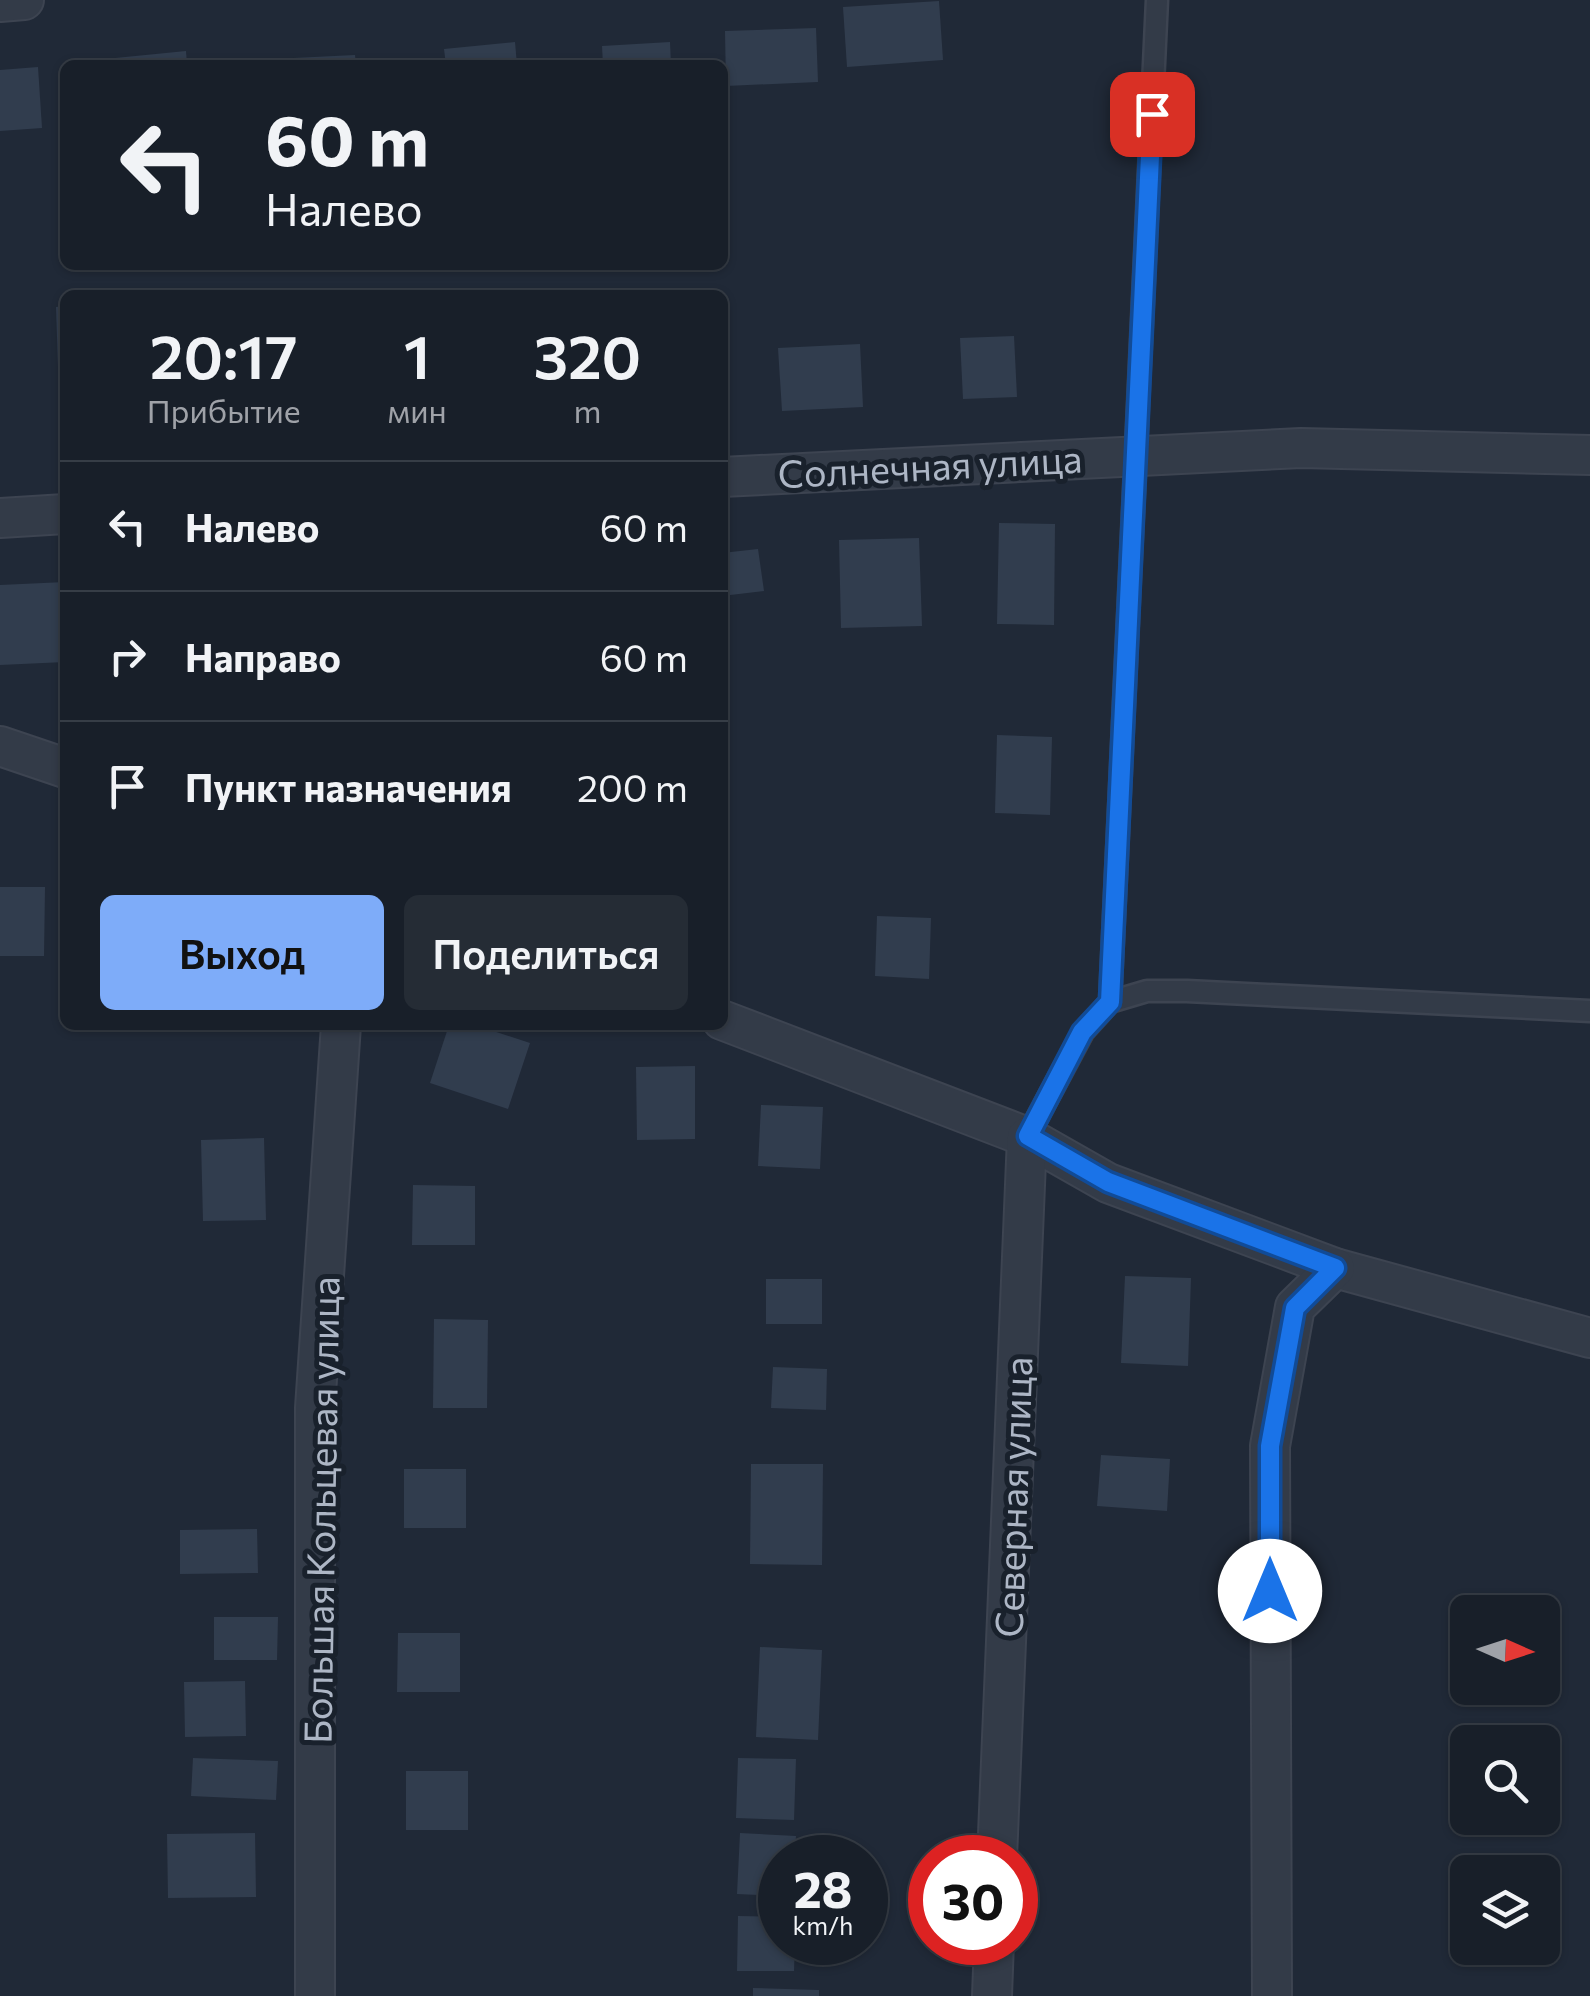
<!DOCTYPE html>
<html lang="ru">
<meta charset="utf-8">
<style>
body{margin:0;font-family:Commissioner,sans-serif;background:#252c35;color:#f1f3f6;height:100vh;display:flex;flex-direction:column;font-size:38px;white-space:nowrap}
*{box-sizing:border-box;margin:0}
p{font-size:32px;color:#9fa2a8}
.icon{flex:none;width:55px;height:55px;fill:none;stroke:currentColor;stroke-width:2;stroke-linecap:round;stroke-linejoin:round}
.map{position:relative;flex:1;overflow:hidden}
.drawer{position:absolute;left:60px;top:290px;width:668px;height:740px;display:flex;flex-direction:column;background:#181f29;border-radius:15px;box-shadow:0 2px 8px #0004,0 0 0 2px #363d46}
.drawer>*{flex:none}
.hud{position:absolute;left:60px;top:60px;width:668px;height:210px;border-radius:15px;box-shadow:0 2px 8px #0004,0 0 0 2px #363d46;background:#181f29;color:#f1f3f6;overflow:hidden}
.needle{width:65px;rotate:93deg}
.controls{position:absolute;left:1450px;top:1595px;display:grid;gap:20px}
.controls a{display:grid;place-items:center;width:110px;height:110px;border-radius:15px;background:#181f29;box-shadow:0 2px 8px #0004,0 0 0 2px #363d46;font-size:50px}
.speed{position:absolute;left:758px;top:1835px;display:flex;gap:20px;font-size:50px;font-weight:700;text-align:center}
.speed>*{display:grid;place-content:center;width:130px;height:130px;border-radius:50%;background:#181f29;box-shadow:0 2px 8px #0004,0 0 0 2px #363d46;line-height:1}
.speed small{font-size:25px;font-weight:400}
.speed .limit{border:15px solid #d22;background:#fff;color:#111}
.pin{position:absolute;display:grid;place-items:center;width:85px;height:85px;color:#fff;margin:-42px;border-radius:20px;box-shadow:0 5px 15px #0006}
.me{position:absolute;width:110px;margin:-55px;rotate:0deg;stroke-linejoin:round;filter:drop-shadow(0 0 8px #0008)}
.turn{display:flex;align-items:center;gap:35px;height:210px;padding:0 40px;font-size:45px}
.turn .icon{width:130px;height:130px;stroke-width:2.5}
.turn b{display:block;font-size:70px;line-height:85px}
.eta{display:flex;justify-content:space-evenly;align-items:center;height:170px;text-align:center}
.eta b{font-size:60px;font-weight:600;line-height:70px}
.cta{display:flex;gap:20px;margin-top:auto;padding:20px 40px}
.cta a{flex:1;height:115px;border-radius:15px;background:#7eacf9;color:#111;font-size:40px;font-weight:600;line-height:115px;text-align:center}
.cta a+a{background:#252c35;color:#f1f3f6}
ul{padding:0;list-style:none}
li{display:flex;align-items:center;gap:30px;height:130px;padding:0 40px;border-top:2px solid #363d46}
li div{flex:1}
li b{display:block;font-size:38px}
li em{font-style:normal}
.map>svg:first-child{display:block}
.building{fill:#313d4e}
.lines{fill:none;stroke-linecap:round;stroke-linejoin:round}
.lane-casing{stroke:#3d4451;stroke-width:25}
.street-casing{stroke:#3d4451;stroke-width:42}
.lane{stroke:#333b48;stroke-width:20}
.street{stroke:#333b48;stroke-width:38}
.route-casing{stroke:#114b97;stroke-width:25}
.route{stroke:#1a73e8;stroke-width:18}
.labels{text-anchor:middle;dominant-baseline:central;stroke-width:10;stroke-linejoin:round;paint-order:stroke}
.street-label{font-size:38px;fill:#adb6c5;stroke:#19212c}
</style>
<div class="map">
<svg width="1590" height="1996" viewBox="0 0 1590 1996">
<rect width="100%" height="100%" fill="#202937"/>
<g class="building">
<path d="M939,1L943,60L847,67L843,7Z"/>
<path d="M816,28L818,82L726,86L725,31Z"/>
<path d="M515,42L517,65H446L444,49Z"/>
<path d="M670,42L671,65H603L602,46Z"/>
<path d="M186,51L187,65H95V60Z"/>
<path d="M355,55L356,65H273V59Z"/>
<path d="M38,67L42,128L0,131V70Z"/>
<path d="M65,306V367H58L56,307Z"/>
<path d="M1014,336L1017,397L963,399L960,338Z"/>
<path d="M860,344L863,407L782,411L778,348Z"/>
<path d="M999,523L1055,524L1054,625L997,624Z"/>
<path d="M919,538L922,626L841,628L839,540Z"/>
<path d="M758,549L764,591L722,596V553Z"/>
<path d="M65,582V662L0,665V585Z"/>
<path d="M997,735L1052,737L1050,815L995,813Z"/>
<path d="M0,887H45L44,956H0Z"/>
<path d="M877,916L931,918L929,979L875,976Z"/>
<path d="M449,1025H475L530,1043L508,1109L430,1083Z"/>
<path d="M695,1066V1139L637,1140L636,1067Z"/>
<path d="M761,1105L823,1107L820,1169L758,1166Z"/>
<path d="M264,1138L266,1220L203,1221L201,1140Z"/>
<path d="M413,1185L475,1186V1245H412Z"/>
<path d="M1125,1276L1191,1278L1188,1366L1121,1363Z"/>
<rect x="766" y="1279" width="56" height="45"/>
<path d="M434,1319L488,1320L487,1408H433Z"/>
<path d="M773,1367L827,1369L826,1410L771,1408Z"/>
<path d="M1101,1455L1170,1459L1167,1511L1097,1506Z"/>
<path d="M751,1464H823L822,1565L750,1564Z"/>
<rect x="404" y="1469" width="62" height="59"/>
<path d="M257,1529L258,1573L180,1574V1530Z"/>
<path d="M214,1617H278L277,1660H214Z"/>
<path d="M398,1633H460V1692H397Z"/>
<path d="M760,1647L822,1650L818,1740L756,1737Z"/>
<path d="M245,1681L246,1736L185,1737L184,1682Z"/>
<path d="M193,1758L278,1761L276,1800L191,1796Z"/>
<path d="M738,1758L796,1759L794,1820L736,1818Z"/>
<rect x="406" y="1771" width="62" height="59"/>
<path d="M255,1833L256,1897L168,1898L167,1834Z"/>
<path d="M740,1833L796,1836L795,1858H780V1896L737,1894Z"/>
<path d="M738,1916L780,1917V1942H795L794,1971H737Z"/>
<path d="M753,1988L819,1990V1996H753Z"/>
</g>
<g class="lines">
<g class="lane-casing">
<g id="lane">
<path d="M1110,1002L1147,991H1187L1590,1011"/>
<path d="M1027,1137L1083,1032L1110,1002L1157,0"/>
</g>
</g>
<g class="street-casing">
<g id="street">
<path d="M0,2L24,0"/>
<path d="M722,477L1301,448L1590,455"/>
<path d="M0,518L65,514"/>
<path d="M0,746L65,768"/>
<path d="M722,1020L1027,1137L1108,1183L1335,1268L1590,1338"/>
<path d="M997,1858L1027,1137"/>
<path d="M315,1996V1408L341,1025"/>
<path d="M992,1996L994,1942"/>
<path d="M1272,1996L1270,1446L1295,1307L1335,1268"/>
</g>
</g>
<use href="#lane" class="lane"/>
<use href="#street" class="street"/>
</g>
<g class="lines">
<g class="route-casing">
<path id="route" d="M1152,114L1110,1002L1082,1032L1028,1136L1108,1182L1335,1268L1295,1308L1270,1446V1591"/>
</g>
<use href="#route" class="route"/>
</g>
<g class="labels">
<g class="street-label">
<text transform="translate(930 465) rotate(-3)">Солнечная улица</text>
<text transform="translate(1012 1497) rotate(-88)">Северная улица</text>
<text transform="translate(320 1510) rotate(-89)">Большая Кольцевая улица</text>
</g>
</g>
</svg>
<div class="controls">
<a><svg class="needle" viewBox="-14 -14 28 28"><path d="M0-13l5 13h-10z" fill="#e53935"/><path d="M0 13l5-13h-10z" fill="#9fa2a8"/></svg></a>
<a><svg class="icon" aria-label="search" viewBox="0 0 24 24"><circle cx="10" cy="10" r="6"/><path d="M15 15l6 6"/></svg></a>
<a><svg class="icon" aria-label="layers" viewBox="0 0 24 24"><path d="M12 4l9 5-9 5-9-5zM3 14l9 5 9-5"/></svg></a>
</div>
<div class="speed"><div>28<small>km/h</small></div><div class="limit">30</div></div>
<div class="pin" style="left:1152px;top:114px;background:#d93025"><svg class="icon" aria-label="arrive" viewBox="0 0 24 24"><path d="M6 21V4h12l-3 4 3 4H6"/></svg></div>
<svg class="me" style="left:1270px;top:1591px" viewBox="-20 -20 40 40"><circle r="19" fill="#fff"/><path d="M0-13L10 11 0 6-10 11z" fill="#1a73e8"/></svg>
<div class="hud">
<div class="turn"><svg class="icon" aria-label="left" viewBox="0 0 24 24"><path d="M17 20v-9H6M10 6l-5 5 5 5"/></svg><div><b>60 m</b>Налево</div></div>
</div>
<section class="drawer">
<div class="eta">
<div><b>20:17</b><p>Прибытие</p></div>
<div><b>1</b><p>мин</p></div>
<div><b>320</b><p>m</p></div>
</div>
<ul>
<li><svg class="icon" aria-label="left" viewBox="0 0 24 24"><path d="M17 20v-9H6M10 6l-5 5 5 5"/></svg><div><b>Налево</b></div><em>60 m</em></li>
<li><svg class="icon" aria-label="right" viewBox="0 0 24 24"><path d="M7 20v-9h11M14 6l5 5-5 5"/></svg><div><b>Направо</b></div><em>60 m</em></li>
<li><svg class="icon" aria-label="arrive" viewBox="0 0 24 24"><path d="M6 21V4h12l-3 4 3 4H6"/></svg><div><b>Пункт назначения</b></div><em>200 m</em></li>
</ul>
<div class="cta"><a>Выход</a><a>Поделиться</a></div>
</section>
</div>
